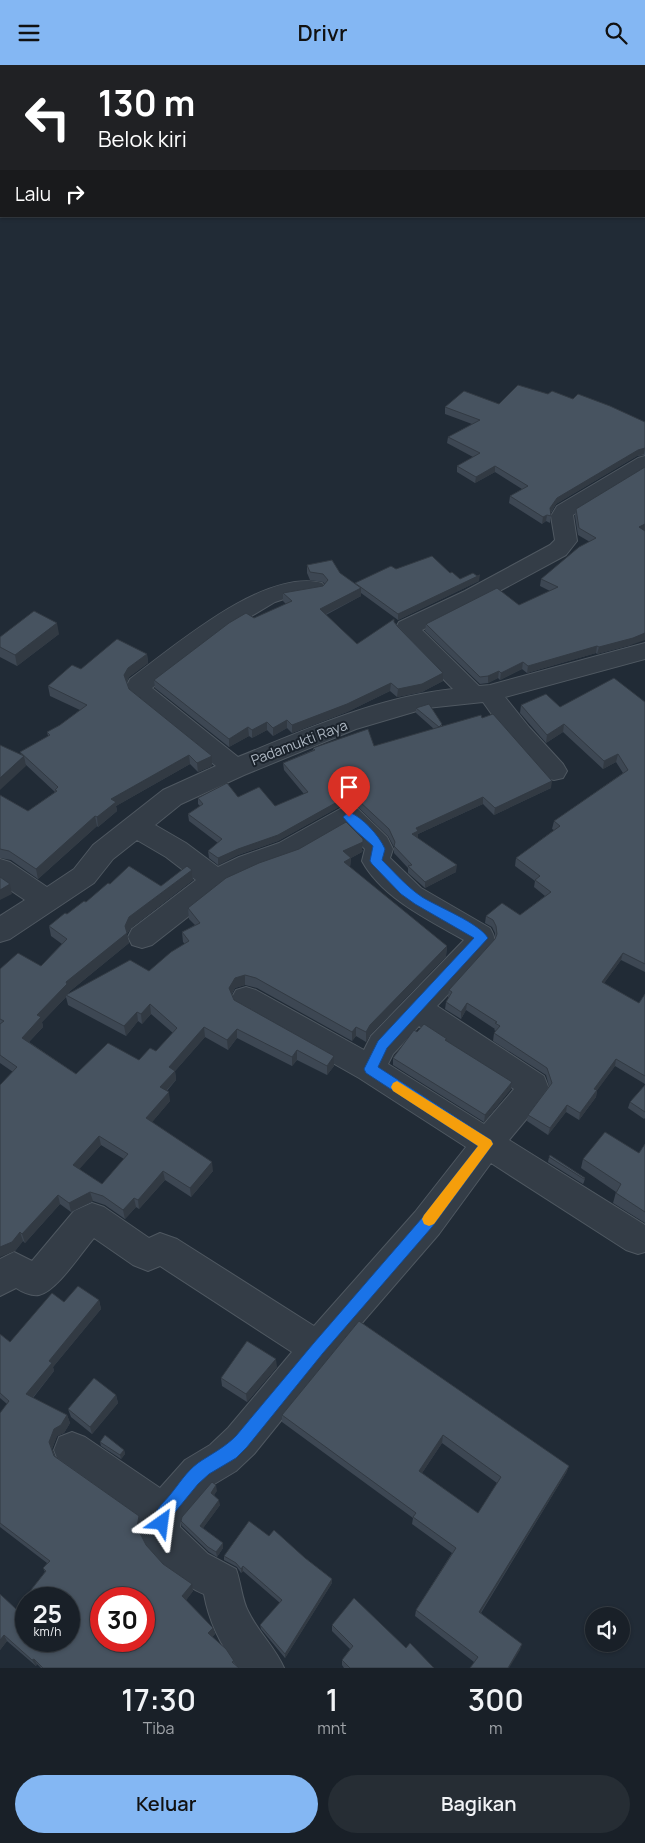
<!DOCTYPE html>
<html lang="id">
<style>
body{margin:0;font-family:Manrope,sans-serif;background:#262d34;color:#f1f3f6;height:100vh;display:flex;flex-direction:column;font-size:19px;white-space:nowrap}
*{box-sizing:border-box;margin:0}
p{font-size:16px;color:#9fa3a8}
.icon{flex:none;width:28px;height:28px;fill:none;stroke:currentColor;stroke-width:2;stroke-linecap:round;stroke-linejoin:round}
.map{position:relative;height:1603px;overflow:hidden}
.details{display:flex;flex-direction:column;background:#192028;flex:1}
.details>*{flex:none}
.guide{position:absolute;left:0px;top:0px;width:645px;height:152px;box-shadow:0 1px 4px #0004,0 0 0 1px #373e45;background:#202124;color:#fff;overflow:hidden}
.tools{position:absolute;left:585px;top:1542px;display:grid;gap:10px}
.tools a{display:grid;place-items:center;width:45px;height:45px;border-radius:50%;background:#192028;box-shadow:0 1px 4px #0004,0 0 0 1px #373e45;font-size:25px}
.speed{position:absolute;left:15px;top:1522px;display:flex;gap:10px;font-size:25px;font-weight:700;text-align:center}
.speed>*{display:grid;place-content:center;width:65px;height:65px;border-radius:50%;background:#192028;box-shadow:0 1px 4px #0004,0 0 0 1px #373e45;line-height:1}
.speed small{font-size:12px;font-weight:400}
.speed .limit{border:8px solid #d22;background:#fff;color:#111}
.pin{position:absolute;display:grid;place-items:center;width:42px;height:42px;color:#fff;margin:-51px -21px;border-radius:50% 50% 50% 0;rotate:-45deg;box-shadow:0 0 5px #0007}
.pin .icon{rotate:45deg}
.me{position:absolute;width:55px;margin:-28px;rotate:31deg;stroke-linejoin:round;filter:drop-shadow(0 0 4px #0008)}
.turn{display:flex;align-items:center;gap:18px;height:105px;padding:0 15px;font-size:22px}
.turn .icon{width:65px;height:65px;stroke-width:2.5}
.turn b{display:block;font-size:35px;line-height:42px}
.then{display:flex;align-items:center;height:48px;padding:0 15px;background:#0003;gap:10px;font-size:19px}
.eta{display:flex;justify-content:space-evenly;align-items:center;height:85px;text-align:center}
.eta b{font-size:30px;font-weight:600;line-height:35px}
.button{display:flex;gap:10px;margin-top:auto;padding:10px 15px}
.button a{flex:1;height:58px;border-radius:30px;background:#84b7f3;color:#111;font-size:20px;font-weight:600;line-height:58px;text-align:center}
.button a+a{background:#262d34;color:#f1f3f6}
header{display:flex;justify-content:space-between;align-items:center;height:65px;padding:0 15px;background:#84b7f3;color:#111;font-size:22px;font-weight:600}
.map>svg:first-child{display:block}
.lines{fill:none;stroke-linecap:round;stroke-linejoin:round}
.minor-casing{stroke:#4f5861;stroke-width:2}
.minor{fill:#343d47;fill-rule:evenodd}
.wall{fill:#3d4753;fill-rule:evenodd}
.shaded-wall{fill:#323a43}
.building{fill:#475360;stroke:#323a43;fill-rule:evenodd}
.route{fill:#1a73e8;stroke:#114b97}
.slow{fill:#f59e0b}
.labels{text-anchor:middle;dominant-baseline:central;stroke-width:4;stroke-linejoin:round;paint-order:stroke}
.street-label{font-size:14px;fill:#aeb8c3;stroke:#1a222b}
</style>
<header><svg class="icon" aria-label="menu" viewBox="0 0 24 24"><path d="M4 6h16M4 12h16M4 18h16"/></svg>Drivr<svg class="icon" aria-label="search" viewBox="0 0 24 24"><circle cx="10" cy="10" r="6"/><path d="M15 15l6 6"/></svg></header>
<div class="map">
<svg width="645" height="1603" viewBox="0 0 645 1603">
<rect width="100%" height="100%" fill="#212b36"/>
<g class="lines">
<g class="minor-casing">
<path id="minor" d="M645,391V406L573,450L577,476L566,490L481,536L422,565L479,621L490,620L645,578V594L505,632L529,662L563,699L567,706L563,713L554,715L545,713L503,665L483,637L427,643L356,664L244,710L181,739L155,760L186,778L218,802L239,792L279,778L340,744L349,741L358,744L387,772L393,784L390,793L421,823L490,863C495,872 496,875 491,884L437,941L544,1011L549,1024L544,1033L509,1075L645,1160V1187L638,1189L626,1185L491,1098L439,1169L330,1295L254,1389L236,1406L211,1421L181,1456L180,1462L208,1489L236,1504C241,1518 242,1535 248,1546C258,1567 275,1582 284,1603H238C221,1581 209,1557 204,1529C185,1522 144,1490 141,1468C141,1465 142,1460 143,1457L59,1398L54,1385L59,1372L72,1367L85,1372L160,1423L185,1395L210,1380L228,1363L292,1287L160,1201L148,1206L133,1200L94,1173C81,1188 57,1226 39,1230C31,1231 22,1227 16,1223L0,1231V1194L14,1187L32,1196L74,1146L92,1138L104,1142L149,1173L160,1168L177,1174L314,1261L415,1147L466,1082L359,1013L236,943L231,934L236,925L246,922L256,925L364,985L371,971L464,875C429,855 382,833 362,796L365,784L346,765L299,792L259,806L226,822L152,880L142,883L132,880L128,872L132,864L196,815L166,792L137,775L113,794L94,818L10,874L0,877V851L25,835L0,818V794L10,797L47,822L74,804L93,780L163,725L216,701L132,633L127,620L130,614C175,581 264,503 322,518L326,523L322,528L284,534L275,537L228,565L152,623L238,692C307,664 378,632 453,624L399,569L395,564L399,557L465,526L550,480L555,475L551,451L557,441L638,393ZM419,961L514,1024L484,1059L388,999L393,989Z"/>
</g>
<use href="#minor" class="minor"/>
</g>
<g class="wall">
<path d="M548,329L573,334L645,357V390L637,391L556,439L551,448L550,458L546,456L542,459L509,438L510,431L522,424L495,407L475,418L457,407V401L473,392L447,378L448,372L472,359L445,349V342L499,339Z"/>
<path d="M576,444L644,466L631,580L597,589L596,588L527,608L522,604L500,615L498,613L488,618L480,619L425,566L426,559L519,540L550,526L540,521L541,514L590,477L578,470L575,451Z"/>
<path d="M307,500L340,508L355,519V518L396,504L450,508L460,514L479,516L398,555L361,528V531L326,550L357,579L394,557L443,608V616L422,627L397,632L390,626L347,647L292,668L287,663L273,671L267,665L252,673L249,671L229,682L155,623L154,615L254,553L286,539L283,536V528L323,521L325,519L323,517L310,515L307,508Z"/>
<path d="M59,569L17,601L0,592V572Z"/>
<path d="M147,589L148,598L129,612L127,617L129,624L212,691V701L198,707L190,699L116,741L117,746L98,762L97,761L38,814L11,795L0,793V730L28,746L55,727L25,699L26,701L20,687L48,671L47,667L60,660L80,645L50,631L48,621L81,604Z"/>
<path d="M645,637V907L621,895L604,918L639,938L645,929V1019L615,1001L597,1025L596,1032L579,1055L566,1047L548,1070L527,1056L528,1050L549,1021L546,1010L493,976L494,968L496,966L494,965L495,964L466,945L461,954L445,944L446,937L449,933L448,932L449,925L495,874V868L492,862L485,858L486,851L520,850L545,831L534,822L535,816L515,801L516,793L554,765L552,764L554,756L623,708L616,697L603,704L563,667L546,678L520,648L521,640L560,642Z"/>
<path d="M416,643L442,659V661L482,653L551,723L494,750L483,739L418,769V773L456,807L425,823L408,808V803L394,788V782L388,771L359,743L350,739L339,742L278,776L238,790L218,800L209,793L208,786L218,778L189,756L188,749L200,741L198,739V733L238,732L275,741L304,729L284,705L283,698L313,685V683L374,681L434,664L416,648Z"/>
<path d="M363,785L362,787L351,793L350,802L447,881L446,891L370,970L366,977L356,971L352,976L257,923L245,920L235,923L232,929L234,935L334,991V1001L327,1010L297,995L292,1001L237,973L228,985L205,972L175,1006L176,1015L167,1026L170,1036L152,1057L213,1106L191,1132L165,1115L139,1144L136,1142L125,1154L105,1140L93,1136L71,1147L60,1139L25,1178L23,1176L15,1186L13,1007L0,998V904L41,901L62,879L51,871L49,861L86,837L110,819L161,821L192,805L193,815L131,863L127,869L129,878L69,927V928L149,906L185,879L183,877L182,867L195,860L189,854L188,843ZM66,932L68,940L126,971L138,956L142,959L151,949L173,968L156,986L139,995L76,1009L29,977L43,962L42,957ZM101,1080L124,1094L102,1119L79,1104Z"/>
<path d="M417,967L446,976L512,1017L511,1024L484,1057L393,1000V993Z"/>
<path d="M645,1020V1053L644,1054L628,1043L630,1037Z"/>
<path d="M645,1079V1158L613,1138L616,1127L581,1103L583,1094L639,1088Z"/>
<path d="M549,1092L585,1113L584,1117L583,1119L548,1097Z"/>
<path d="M99,1235L101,1244L53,1302L54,1306L33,1333L67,1350L70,1358L64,1368L57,1371L52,1384L55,1391L139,1451L141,1458L140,1467L146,1480L163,1499L193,1526L186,1535L213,1563L215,1569L212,1572L234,1596V1598L239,1603H41L37,1599L36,1601L7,1576L0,1585V1529L16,1544L45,1507L43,1503L47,1498L0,1462V1348L7,1339L0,1333V1269L10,1277L64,1237Z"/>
<path d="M359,1256L569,1401L566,1408L481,1548L520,1585L474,1597L415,1551L416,1545L452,1488L412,1459L413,1453L282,1357V1350ZM442,1378L497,1418L478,1448L422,1408Z"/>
<path d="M277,1302L247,1337L222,1321L221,1313Z"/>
<path d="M116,1330L118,1338L92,1369L71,1352L68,1344Z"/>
<path d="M100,1377L124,1385L125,1389L121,1394L101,1381Z"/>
<path d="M217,1426L214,1430L220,1440L203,1463L223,1478V1483L217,1492L209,1487L182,1461L181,1456Z"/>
<path d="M269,1471L305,1493L332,1514V1518L285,1593L261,1564L260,1560L280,1538L243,1506L241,1508L237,1502L224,1495V1491Z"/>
<path d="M332,1560L406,1583L434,1603H344L342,1600V1595L350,1584L332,1566Z"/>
</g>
<g class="shaded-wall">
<path d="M645,383L644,389L637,391L556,439L549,450L550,443L557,433L638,385Z"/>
<path d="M495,401V407L475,418L476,412Z"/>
<path d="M547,450L546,456L542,459L543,452Z"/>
<path d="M645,459V465L638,469L639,462Z"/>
<path d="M480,510L479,516L398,555V549Z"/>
<path d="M361,523V531L320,552V544Z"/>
<path d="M57,558L59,569L17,601L15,590Z"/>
<path d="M645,568V575L631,580L597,589L599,582Z"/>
<path d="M597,581L596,588L527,608L528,601Z"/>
<path d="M147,589L148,598L129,612L125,619L124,610L128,603Z"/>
<path d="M523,597L522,604L500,615L501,608Z"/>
<path d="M499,606L498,613L488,618V611Z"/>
<path d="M443,608V616L422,627L397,632L398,624Z"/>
<path d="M391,618L390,626L347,647L292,668V660Z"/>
<path d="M287,655V663L273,671V663Z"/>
<path d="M267,657V665L252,673V665Z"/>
<path d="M564,659L563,667L546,678L547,670Z"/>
<path d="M248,662L249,671L229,682V674Z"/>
<path d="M618,689L616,697L603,704L604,696Z"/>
<path d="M189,690L190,699L116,741L117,746L98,762L97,752L111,734Z"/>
<path d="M24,691L26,701L0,725V713Z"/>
<path d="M212,691V701L198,707L197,698Z"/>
<path d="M552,716L551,723L494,750L495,743Z"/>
<path d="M483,732V739L418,769V773L412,769L416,763Z"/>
<path d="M350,733V739L339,742L278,776L238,790L218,800V793L339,736Z"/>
<path d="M95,751L97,761L38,814L36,804Z"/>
<path d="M363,774L362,787L351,793L350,803L344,797L343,786Z"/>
<path d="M457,800L456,807L425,823V817Z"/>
<path d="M192,805L193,815L131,863L127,869L129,878L69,927V929L66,930V932L42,957L43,962L24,982L22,973L37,950L66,917L125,861L129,852Z"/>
<path d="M10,819L12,829L0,835V825Z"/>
<path d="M447,881L446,891L370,970L366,977V967L370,960Z"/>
<path d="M623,888L621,895L600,924L602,917Z"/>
<path d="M245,910V920L235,923L229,933V923L235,913Z"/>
<path d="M467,938L466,945L461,954V947Z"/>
<path d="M150,939L151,949L142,959L141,949Z"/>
<path d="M137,947L138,956L126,971L124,961Z"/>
<path d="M204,962L205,972L175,1006L176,1015L161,1031L160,1022L169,1002Z"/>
<path d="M356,962V971L352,976V967Z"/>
<path d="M237,964V973L228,985L227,975Z"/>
<path d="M297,985V995L292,1001V992Z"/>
<path d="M334,991V1001L327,1010V1001Z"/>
<path d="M616,994L615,1001L593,1031L594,1024Z"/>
<path d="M512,1017L511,1024L484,1057L485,1050Z"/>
<path d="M597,1025L596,1032L579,1055L580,1048Z"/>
<path d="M169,1027L170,1036L147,1063L146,1053Z"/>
<path d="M567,1040L566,1047L548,1070L550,1063Z"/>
<path d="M99,1071L101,1080L75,1109L73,1100Z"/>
<path d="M212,1097L213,1106L191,1132L190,1123Z"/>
<path d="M163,1106L165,1115L139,1144L138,1135Z"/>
<path d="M90,1127L93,1136L71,1147L69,1138Z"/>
<path d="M58,1130L60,1139L25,1178L22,1169Z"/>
<path d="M134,1133L136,1142L125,1154L123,1145Z"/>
<path d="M20,1167L23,1176L15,1186L0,1192V1182Z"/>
<path d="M99,1235L101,1244L53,1302L54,1306L29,1337L26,1329L49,1296Z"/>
<path d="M276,1294L277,1302L247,1337L246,1329Z"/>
<path d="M116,1330L118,1338L92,1369L90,1362Z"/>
<path d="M67,1350L70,1358L64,1368L57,1371L52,1384L49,1377L54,1364Z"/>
<path d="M443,1370L442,1378L418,1414L419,1406Z"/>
<path d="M124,1385L125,1389L121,1394L120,1390Z"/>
<path d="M569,1401L566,1408L477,1553L479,1547Z"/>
<path d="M216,1420L217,1426L211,1433V1428Z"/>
<path d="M219,1435L220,1440L201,1466L200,1461Z"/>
<path d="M139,1451L141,1458L139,1469L137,1462Z"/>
<path d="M223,1478V1483L217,1492L216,1487Z"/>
<path d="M243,1501V1506L241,1508V1504Z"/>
<path d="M332,1514V1518L285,1593V1589Z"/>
<path d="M192,1519L193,1526L184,1538L182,1531Z"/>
<path d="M213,1563L215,1569L210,1574L208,1568Z"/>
<path d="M4,1570L7,1576L0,1585V1575Z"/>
<path d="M522,1579L520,1585L509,1603H508Z"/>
<path d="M34,1594L37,1599L36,1601L32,1595Z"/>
</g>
<g class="building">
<path d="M518,320L548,329L552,326L573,334L578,329L610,341L645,357V383L638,385L557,433L550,443L551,451L547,450L543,452L510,431L528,421L495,401L476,412L457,401L480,388L448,372L480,355L445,342L464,326L499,339Z"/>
<path d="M645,402V459L639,462L645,466V568L633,573L599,582L597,581L528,601L523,597L501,608L499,606L488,611L480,612L426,559L497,523L519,540L558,522L541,514L579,482L596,473L579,463L576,444Z"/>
<path d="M432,491L450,508L452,507L460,514L473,508L477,511L480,510L398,549L355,518L391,501L396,504Z"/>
<path d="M332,495L340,508L361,523L320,544L357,579L394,554V557L398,562L443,608L422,619L398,624L391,618L347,639L292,660L287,655L273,663L267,657L252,665L248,662L229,674L154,615L229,558L246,548L254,553L292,536L283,528L323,521L328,515L323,509L310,507L307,500Z"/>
<path d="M34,546L57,558L15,590L0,582V572Z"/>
<path d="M117,574L147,589L128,603L124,610L129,624L212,691L197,698L189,690L111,734L116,737L97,752L95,751L36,804L9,786L0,784V730L28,746L57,726L55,725L58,722L20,687L50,670L47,667L60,660L87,640L48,621L72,600L81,604Z"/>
<path d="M614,613L645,637V899L623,888L602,917L639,938L645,929V1011L616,994L594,1024L597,1025L580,1048L567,1040L550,1063L528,1050L552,1018L547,1003L494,968L500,961L495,958L497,957L467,938L461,947L446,937L452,927L449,925L495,874L497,869L496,861L493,855L486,851L502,838L520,850L551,827L535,815L540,811L516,793L560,761L554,756L628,705L618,689L604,696L564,659L547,670L521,640L546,629L560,642Z"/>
<path d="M429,639L442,659L439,662L416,643Z"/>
<path d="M493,649L552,716L495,743L483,732L416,763L418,766L412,769L457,800L425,817L408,801L412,800L394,781L395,777L389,764L359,736L350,733L339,736L278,770L238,784L218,793L208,786L222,774L188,749L203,739L198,733L227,718L238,732L259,722L275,741L308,727L283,698L315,685L313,683L368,664L374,681L481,650L482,653Z"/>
<path d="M0,680L24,691L0,713Z"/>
<path d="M346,757L363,774V777L343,786L351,793L344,797L447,881L370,960L366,967L356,962L352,967L256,913L245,910L235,913L229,923L234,935L334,991L327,1001L297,985L292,992L237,964L227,975L204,962L169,1002L175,1006L160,1022L169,1027L146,1053L212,1097L190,1123L163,1106L138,1135L134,1133L123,1145L103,1131L90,1127L69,1138L58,1130L22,1169L20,1167L12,1177L0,1182V1020L17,1002L0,990V959L4,956L0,954V904L18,888L41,901L67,874L49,861L65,848L67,849L84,836L86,837L108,818L110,819L129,801L161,821L187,801L192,805L129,852L125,861L127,868L66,917L67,919L37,950L41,952L22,973L76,1009L108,978L139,995L150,983L156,986L177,963L150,939L141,949L137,947L124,961L66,930L130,895L149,906L171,887L189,876L182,867L200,858L188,843L226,813L259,798L299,784ZM99,1071L128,1089L102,1119L73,1100Z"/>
<path d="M0,812L10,819L0,825Z"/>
<path d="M424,959L447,974L445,975L512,1017L485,1050L393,993L414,965L417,967Z"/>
<path d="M645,1020V1047L630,1037Z"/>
<path d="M605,1067L639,1088L645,1079V1147L616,1128L621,1119L583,1094Z"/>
<path d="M550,1090L585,1113L584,1114L549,1092Z"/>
<path d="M78,1221L99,1235L49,1296L52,1298L26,1329L67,1350L61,1360L54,1364L49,1377L54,1391L139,1451L137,1462L146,1480L163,1499L192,1519L182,1531L213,1563L208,1568L226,1584L234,1596L232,1597L239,1603H43L34,1594L32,1595L4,1570L0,1575V1529L16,1544L46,1506L43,1503L50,1496L0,1458V1348L9,1336L0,1328V1269L10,1277L52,1228L64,1237ZM26,1534H69V1576H26ZM101,1534H144V1576H101Z"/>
<path d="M359,1256L569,1401L479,1547L522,1579L508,1603H470L478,1592L416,1545L456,1483L413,1452L416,1448L282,1350ZM443,1370L501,1412L478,1448L419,1406Z"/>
<path d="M247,1276L276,1294L246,1329L221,1313Z"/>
<path d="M94,1313L116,1330L90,1362L68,1344Z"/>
<path d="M105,1370L124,1385L120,1390L100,1377Z"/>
<path d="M212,1417L216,1420L211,1428L219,1435L200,1461L223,1478L216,1487L208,1482L181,1456L182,1452Z"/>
<path d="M249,1456L269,1471L274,1465L305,1493L332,1514L285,1589L260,1560L282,1535L243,1501L241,1504L236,1498L224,1491Z"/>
<path d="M354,1533L406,1583L410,1578L434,1603H350L342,1595L353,1581L332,1560Z"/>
</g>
<path class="route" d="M349,747C362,752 379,770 385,784L382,795C395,808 407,822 422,832C438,842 479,858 488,873L387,983L378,1002L491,1075L493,1079L432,1162L323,1288L247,1382L236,1393L209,1409L198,1419L171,1452L167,1463L162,1466L156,1463C150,1448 161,1441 170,1430C179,1419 186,1407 198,1398C211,1389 224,1383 236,1371L313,1279L422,1153L478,1081L366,1008L364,1004L378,976L474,873L415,839L401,829L372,799L370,796L373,781C363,772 351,762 343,752Z"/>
<path class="slow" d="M397,1016L491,1075L493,1079L434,1159L429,1161L424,1159L422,1154L424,1150L478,1081L393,1026L391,1022L393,1018Z"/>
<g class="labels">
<g class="street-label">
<text transform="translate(299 677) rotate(-21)">Padamukti Raya</text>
</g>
</g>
</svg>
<div class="tools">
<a><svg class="icon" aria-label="sound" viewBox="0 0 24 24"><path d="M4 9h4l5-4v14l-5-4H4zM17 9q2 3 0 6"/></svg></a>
</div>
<div class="speed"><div>25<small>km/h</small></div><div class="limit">30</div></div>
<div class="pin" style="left:349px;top:752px;background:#d93025"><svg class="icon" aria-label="arrive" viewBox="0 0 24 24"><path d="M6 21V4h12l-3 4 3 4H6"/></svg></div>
<svg class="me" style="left:162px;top:1458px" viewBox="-20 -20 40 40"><path d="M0-17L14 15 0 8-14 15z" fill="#1a73e8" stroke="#fff" stroke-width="4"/></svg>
<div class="guide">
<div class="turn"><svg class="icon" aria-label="left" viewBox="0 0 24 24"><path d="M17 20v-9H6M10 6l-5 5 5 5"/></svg><div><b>130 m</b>Belok kiri</div></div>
<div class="then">Lalu<svg class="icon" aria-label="right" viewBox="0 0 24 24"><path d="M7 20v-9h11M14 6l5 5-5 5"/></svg></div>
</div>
</div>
<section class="details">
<div class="eta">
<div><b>17:30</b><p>Tiba</p></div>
<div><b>1</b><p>mnt</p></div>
<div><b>300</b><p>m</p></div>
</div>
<div class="button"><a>Keluar</a><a>Bagikan</a></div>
</section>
